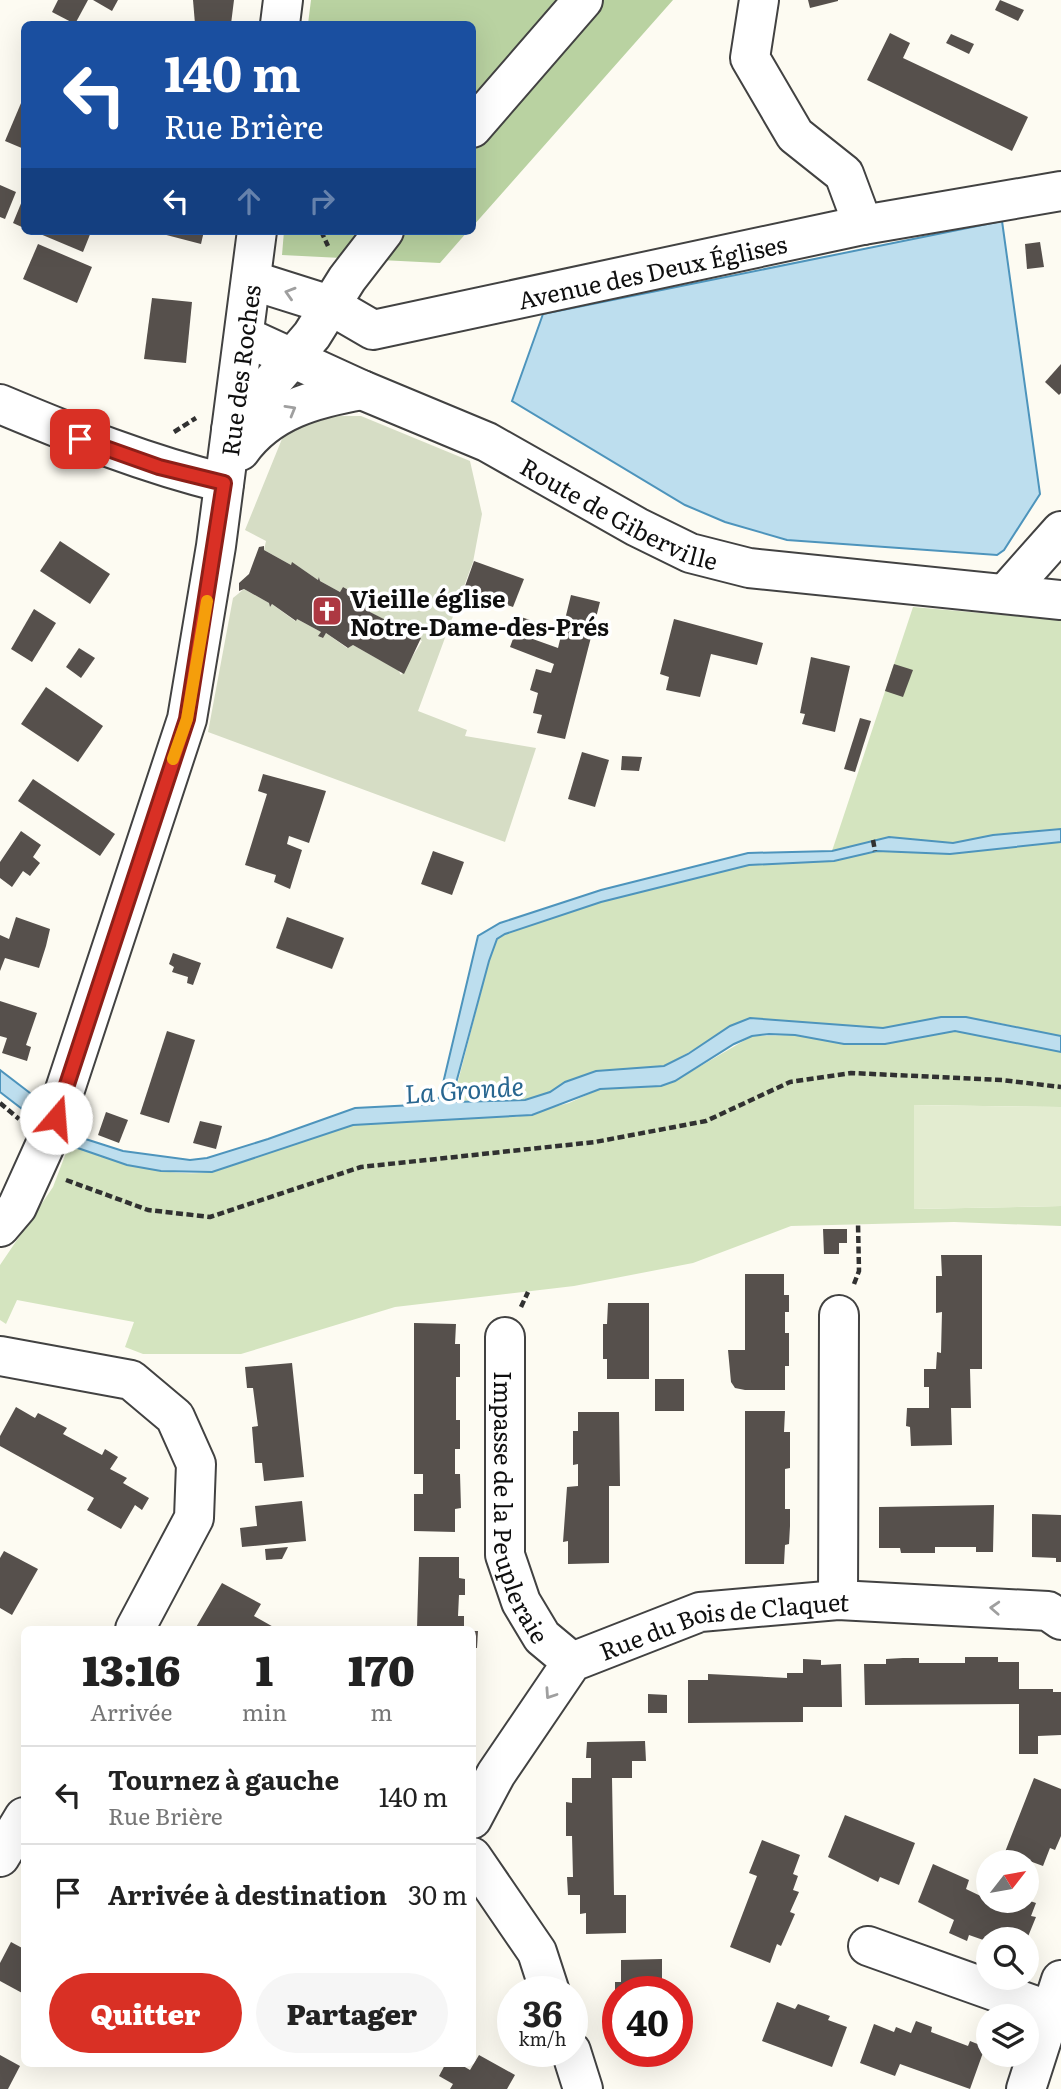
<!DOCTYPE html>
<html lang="fr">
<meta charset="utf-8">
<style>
body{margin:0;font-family:Literata,serif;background:#f6f6f6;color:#222;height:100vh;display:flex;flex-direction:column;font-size:26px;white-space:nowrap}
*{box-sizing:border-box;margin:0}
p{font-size:23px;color:#767676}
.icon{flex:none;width:38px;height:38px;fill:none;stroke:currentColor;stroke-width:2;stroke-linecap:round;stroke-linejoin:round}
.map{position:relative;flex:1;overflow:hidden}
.details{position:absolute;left:21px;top:1626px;width:455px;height:441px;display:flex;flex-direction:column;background:#fff;border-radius:10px;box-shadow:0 7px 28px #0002}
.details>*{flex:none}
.top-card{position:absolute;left:21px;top:21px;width:455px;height:214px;border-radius:10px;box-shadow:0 7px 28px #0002;background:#1a4fa0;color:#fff;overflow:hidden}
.needle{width:46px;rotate:59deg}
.tools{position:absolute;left:976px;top:1850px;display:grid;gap:14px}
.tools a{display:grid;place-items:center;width:63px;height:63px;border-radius:50%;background:#fff;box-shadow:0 7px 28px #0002;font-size:35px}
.speed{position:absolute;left:497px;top:1976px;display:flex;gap:14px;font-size:35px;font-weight:700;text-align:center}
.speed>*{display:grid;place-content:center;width:91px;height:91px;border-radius:50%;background:#fff;box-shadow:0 7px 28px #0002;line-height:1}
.speed small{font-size:18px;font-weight:400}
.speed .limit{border:10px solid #d22;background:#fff;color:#111}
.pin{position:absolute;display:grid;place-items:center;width:60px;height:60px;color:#fff;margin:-30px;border-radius:14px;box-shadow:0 4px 10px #0006}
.me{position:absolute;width:77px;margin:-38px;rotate:18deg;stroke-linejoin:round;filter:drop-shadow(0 0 5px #0008)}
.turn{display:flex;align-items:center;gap:24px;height:147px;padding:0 28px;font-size:32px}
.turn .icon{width:91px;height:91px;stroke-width:2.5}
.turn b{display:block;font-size:49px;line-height:60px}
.lanes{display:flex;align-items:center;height:66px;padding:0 28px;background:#0003;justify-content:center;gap:35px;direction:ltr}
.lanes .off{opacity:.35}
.eta{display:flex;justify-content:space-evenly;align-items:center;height:119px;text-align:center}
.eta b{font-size:42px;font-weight:800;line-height:49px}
.cta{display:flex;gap:14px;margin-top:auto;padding:14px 28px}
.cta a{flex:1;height:80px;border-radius:42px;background:#d93025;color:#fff;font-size:28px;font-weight:800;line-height:80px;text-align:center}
.cta a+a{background:#f6f6f6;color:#222}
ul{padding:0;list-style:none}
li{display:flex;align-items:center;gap:21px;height:98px;padding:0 28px;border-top:2px solid #e0e0e0}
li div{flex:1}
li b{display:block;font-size:26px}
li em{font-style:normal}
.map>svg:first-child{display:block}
.green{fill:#d4e4bf}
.forest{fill:#b9d2a1}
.cemetery{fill:#d6ddc5}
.pitch{fill:#e3ecd0}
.water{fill:#bddeee;stroke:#4d94bc;stroke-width:2}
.building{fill:#56504c}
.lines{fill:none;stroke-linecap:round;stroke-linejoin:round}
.minor-casing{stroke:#424242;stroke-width:42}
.path{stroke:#313131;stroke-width:4.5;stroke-dasharray:7 3.5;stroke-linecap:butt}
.minor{stroke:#fff;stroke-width:38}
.oneway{stroke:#9f9f9f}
.route-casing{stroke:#8d1f18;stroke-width:18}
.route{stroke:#d93025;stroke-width:12}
.slow{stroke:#f59e0b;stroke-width:12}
.labels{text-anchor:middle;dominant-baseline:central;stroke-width:7;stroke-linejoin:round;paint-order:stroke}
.street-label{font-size:24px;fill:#0f0f0f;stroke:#fff}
.poi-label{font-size:24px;font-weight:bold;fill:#0f0f0f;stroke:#fff;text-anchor:start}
.water-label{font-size:26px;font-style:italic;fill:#286690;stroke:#fff}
</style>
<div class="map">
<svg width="1061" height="2089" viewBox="0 0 1061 2089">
<rect width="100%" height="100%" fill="#fdfbf2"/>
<g class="green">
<path d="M913,607L1061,620V829L993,835L953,843L889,837L832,851Z"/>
<path d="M1061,842V1036L995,1022L941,1017L883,1028L751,1018L664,1066L596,1071L550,1092L525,1100L453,1101L489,961L497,939L505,934L601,902L749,865L834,861L876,851L950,854Z"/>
<path d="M955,1031L1061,1052V1107L915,1105L914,1209L1061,1206V1226L954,1222L791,1226L693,1263L574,1286L395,1307L241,1354H143L125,1347L134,1322L17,1300L6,1324L0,1320V1265L53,1187L69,1145C115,1161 162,1178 212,1172L353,1125L508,1114L516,1117L569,1103L600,1089L675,1081L752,1036L795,1035L844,1044H885Z"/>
</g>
<g class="forest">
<path d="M311,0H673L473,226L472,24H308Z"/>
<path d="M284,231H468L440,263L282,255Z"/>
</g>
<path class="cemetery" d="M317,416H361L470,461L482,514L473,562L418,711L467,730L465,736L536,748L505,842L208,732L233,598L244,589L269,603L270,607L272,604L295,621L297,619L321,632L319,636L322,638L326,633L347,648L353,645L398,670L401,675L422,641L370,612L368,605L364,607L350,600L352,592L343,587L340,592L320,581V577L318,580L293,563L291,565L264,550L266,541L245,530L286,429Z"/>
<path class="pitch" d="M914,1105L1061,1107V1206L914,1209Z"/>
<g class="water">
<path d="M1002,221L1040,494L1004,550L997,555L787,540L725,522L685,505L512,401L543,314Z"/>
<path d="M1061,829V842L950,854L877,851L834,861L749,865L601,902L505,934L497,939L489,961L452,1098L455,1102L525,1100L550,1092L565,1082L596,1071L664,1066L688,1054L730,1026L750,1018L883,1028L941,1017H966L1061,1036V1052L955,1031L885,1044H844L795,1035L769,1034L752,1036L734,1044L675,1081L661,1086L600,1089L532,1115L353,1125L212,1172L161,1171L127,1165L69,1145L0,1092V1070L30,1093L73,1135L123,1151L190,1160L207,1158L268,1139L355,1108L434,1104L440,1096L478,936L500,923L601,890L748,853L832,851L889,837L953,843L993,835Z"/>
</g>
<g class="building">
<path d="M58,0H88L75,24L52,12Z"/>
<path d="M93,0H118L112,11Z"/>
<path d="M193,0H234L231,24H195Z"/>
<path d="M808,0H838V1L810,8Z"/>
<path d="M1000,0L1024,10L1018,21L995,10Z"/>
<path d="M890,33L910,43L903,58L1028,117L1012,151L867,80Z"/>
<path d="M951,34L974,44L969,54L946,43Z"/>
<path d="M24,96V149L5,141Z"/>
<path d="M0,185L16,192L5,219L0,217Z"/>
<path d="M22,201L24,203V228L13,223Z"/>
<path d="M33,231H88L91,232L83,252Z"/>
<path d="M151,231H204L201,244Z"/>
<path d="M1040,242L1044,267L1027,269L1025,244Z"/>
<path d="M38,244L92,267L77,303L23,279Z"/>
<path d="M152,298L192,302L186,363L144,359Z"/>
<path d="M1061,364V393L1059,395L1045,382Z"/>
<path d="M60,541L110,574L90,604L40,571Z"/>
<path d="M264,546V550L291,565L292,562L318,580L319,577L320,581L340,592L343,587L352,592L350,600L364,607L367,605L370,612L421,638L404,674L353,645L348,648L326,633L323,638L318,636L321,632L297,619L296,621L272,604L270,607L269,603L244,589L239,591V583L249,574L259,547Z"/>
<path d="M474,561L524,579L513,607L464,589Z"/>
<path d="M571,595L600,602L565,739L537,733L542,715L533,713L538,693L530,690L536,669L551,673L554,664L510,647L521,617L536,622L530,638L558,648Z"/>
<path d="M34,609L56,623L32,662L11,649Z"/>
<path d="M674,619L763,643L757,665L711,654L700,697L666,690L669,677L660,674Z"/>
<path d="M79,648L95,658L81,678L66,667Z"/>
<path d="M811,657L850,666L835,732L802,724L805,714L800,713Z"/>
<path d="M894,664L913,670L903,697L885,691Z"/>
<path d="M46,687L103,726L78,762L21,724Z"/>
<path d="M860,718L871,721L855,772L844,769Z"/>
<path d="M582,752L609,760L595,807L568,799Z"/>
<path d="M622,756L642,757L639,771L621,770Z"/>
<path d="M263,774L326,791L309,843L289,836L287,844L302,850L290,889L274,882L276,875L245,865L267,794L258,791Z"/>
<path d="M33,779L115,834L100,856L18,801Z"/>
<path d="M21,831L41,845L33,857L40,863L30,876L23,871L12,887L0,878V862Z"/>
<path d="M433,851L464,862L452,895L421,884Z"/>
<path d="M16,917L50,929L46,946L39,968L5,958L0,971V935L9,939Z"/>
<path d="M287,917L344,938L332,969L276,948Z"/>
<path d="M173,953L201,963L193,985L187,983L188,977L172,972L174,967L169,964Z"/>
<path d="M0,1001L37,1013L26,1045L31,1047L27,1061L2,1053L7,1038L0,1036Z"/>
<path d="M167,1031L195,1040L169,1123L140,1114Z"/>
<path d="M106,1112L128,1120L119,1143L98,1135Z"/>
<path d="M200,1121L222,1126L216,1149L193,1143Z"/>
<path d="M823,1229H847V1243H839V1254H824Z"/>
<path d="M941,1255H982V1369H970L971,1408H951L952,1445L911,1446L910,1427L906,1426L907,1408H929V1387H924V1369H936L937,1352L941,1353L942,1312L936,1313V1276H942Z"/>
<path d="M745,1274H784V1295H789V1312H785V1333H789V1366H785V1390H745L735,1388L731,1382L728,1350H745Z"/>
<path d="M608,1303H649V1379H607V1359H603V1324H607Z"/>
<path d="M414,1323L456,1324L455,1344H460V1377H456V1420H460V1449H455V1474H460L461,1508L455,1509V1532L414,1531V1494H423V1474H414Z"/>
<path d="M292,1363L304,1477L264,1481L262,1463H255L252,1427L258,1426L253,1388H247L245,1367Z"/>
<rect x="655" y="1379" width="29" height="32"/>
<path d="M16,1407L35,1418L38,1413L67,1428L63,1434L102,1455L105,1449L118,1457L110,1469L127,1478L123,1483L149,1498L142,1510L135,1505L121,1529L87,1510L94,1498L0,1446V1436Z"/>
<path d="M745,1411H785L784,1432H790V1468L785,1469V1509H790V1526L789,1544L785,1545L784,1564H745Z"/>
<path d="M578,1412H619L620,1486H609V1563L568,1564V1541L563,1542L567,1487L578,1486V1464L573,1465V1431H578Z"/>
<path d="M302,1501L306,1541L242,1547L240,1528L257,1526L255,1506Z"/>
<path d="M994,1505L993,1552H976V1547H935V1553H901L900,1548H879V1507Z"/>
<path d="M1032,1514L1061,1515V1562H1056V1558L1032,1557Z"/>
<path d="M288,1547L282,1559L266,1560L265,1549Z"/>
<path d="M4,1551L38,1569L12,1615L0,1608V1558Z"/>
<path d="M419,1557H459V1578L465,1579V1595H459L458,1616H464V1629H417Z"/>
<path d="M222,1583L261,1604L254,1616L277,1629H195Z"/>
<path d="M472,1631H478L477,1648H472Z"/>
<path d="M965,1657H998V1662H1019V1689H1053V1692H1061V1735L1038,1736V1754H1019V1704L865,1705L864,1664H886V1659L903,1658H919V1663H965Z"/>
<path d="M803,1659L821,1660V1665L841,1664L842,1707H803V1722L688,1723V1680H708V1674L787,1678V1673H803Z"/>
<path d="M648,1694L667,1695V1713H648Z"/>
<path d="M645,1741L646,1761H632V1778H612L614,1895H626V1933L586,1934V1913L580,1914V1895H568L567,1877H573L572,1836H566V1802L572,1803V1778H591V1758H586L587,1742Z"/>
<path d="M1034,1778L1061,1789V1836L1055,1850L1050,1848L1043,1866L1005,1852Z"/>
<path d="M845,1815L915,1843L899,1885L880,1877L878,1882L828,1857Z"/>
<path d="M762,1840L800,1855L793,1874L798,1876L793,1890L799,1892L790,1912L795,1914L781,1946L777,1944L770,1963L730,1947L757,1876L749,1873Z"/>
<path d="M933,1864L969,1880L966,1889L989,1900L1003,1905L1005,1900H1027L1036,1903L1031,1916L1036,1917L1027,1939H989V1942L969,1935L967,1941L949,1933L954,1920L918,1902Z"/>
<path d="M11,1942L24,1949V1994L0,1981V1963Z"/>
<path d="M662,1959V1992H618V2015H615V1982H621V1960Z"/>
<path d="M777,2002L795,2009L798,2004L830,2016L828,2020L847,2027L832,2067L762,2041Z"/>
<path d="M916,2021L932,2027L931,2032L968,2046L970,2041L985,2047L970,2089L900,2064L895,2076L860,2063L874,2024L894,2032L896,2027L911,2033Z"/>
<path d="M0,2055L20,2066L8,2089H0Z"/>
<path d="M479,2055L515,2075L507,2089H450L453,2084L439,2076L446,2063H458L470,2070Z"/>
</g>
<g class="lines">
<g class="minor-casing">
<g id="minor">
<path d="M759,0L750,58L795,135L844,174L863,225"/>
<path d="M280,24L283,0"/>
<path d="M472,128L583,0"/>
<path id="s1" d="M251,280L330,305L373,330L863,225L1061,191"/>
<path id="s2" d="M244,336L362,390L487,442L637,527L690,553L749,568L1061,600"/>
<path d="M0,404C74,435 146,464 224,483"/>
<path d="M231,430L312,335L347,279L384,231"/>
<path d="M240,451C269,410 316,398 362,390"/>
<path d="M1006,593L1061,531"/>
<path id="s3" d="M0,1227L17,1207L51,1132L187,719L216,546L257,231"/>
<path id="s4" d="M505,1337V1555L521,1602L542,1637L572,1662"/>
<path d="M0,1356L131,1380L175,1417L196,1464L194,1518L135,1629"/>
<path d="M838,1600L839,1315"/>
<path id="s5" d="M472,1819L496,1774L572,1662L700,1612L838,1600L1048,1611L1061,1620"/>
<path d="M0,1857L24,1817"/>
<path d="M472,1857L537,1952L550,1992"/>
<path d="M868,1946L1050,2011"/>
<path d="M571,2051L583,2089"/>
<path d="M1026,2089L1061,1980"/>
</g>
</g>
<g class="path">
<path d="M321,231L328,246"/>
<path d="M174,432L196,418"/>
<path d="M873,840L875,851"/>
<path d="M0,1103L19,1119"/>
<path d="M66,1180L148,1210L210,1217L361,1167L595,1142L706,1121L790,1082L851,1073L1002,1080L1061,1087"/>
<path d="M854,1284L859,1271L858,1223"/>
<path d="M521,1307L528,1292"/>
</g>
<use href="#minor" class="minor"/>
</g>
<defs><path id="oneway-chevron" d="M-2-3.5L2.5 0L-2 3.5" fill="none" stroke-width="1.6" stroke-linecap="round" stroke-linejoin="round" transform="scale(1.75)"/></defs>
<g class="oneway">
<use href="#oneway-chevron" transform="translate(290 293) rotate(-163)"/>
<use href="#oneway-chevron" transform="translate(291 410) rotate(-30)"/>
<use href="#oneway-chevron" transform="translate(995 1608) rotate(-177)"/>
<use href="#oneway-chevron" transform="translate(550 1694) rotate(124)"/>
</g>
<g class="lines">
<g class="route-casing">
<path id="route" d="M56,1118L187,719L224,483L159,467L80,439"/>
</g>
<use href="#route" class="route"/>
<path class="slow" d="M173,759L187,719L207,601"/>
</g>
<defs>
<g id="church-square" transform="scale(1.575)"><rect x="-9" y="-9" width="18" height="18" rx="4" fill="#ad3842" stroke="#fff"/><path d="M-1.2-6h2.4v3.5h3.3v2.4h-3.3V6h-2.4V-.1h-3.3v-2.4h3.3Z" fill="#fff"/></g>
</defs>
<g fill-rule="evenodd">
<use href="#church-square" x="327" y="611"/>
</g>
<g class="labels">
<g class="street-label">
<text stroke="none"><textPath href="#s1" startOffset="418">Avenue des Deux Églises</textPath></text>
<text stroke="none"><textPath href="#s3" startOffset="896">Rue des Roches</textPath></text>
<text stroke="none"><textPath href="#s2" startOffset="416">Route de Giberville</textPath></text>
<text stroke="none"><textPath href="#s4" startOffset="173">Impasse de la Peupleraie</textPath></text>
<text stroke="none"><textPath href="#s5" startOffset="345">Rue du Bois de Claquet</textPath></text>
</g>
<g class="poi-label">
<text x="350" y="597">Vieille église<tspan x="350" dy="28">Notre-Dame-des-Prés</tspan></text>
</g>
<g class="water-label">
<text transform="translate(464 1088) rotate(-4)">La Gronde</text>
</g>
</g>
</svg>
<div class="tools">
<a><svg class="needle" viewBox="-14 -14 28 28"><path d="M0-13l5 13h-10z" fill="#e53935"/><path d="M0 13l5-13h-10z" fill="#767676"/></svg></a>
<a><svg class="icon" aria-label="search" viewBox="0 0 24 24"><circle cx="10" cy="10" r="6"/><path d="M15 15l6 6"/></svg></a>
<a><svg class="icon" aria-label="layers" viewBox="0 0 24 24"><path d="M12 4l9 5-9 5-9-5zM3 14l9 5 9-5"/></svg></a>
</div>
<div class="speed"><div>36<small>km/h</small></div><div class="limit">40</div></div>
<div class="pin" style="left:80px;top:439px;background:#d93025"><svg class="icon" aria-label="arrive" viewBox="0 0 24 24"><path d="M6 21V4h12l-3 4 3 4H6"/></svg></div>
<svg class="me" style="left:56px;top:1118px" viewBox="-20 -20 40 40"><circle r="19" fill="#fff"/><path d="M0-13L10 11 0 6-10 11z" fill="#d93025"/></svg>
<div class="top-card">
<div class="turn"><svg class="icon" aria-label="left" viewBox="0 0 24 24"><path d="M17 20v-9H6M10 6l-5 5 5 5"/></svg><div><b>140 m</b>Rue Brière</div></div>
<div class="lanes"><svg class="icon" aria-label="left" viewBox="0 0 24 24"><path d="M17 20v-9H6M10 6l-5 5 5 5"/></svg><svg class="icon off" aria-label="ahead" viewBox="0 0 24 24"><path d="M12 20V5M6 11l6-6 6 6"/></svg><svg class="icon off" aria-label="right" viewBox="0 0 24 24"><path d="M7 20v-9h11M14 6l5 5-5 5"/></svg></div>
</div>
<section class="details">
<div class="eta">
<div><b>13:16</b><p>Arrivée</p></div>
<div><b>1</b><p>min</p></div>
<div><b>170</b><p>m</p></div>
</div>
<ul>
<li><svg class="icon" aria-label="left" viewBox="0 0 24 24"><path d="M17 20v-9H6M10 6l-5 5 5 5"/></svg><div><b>Tournez à gauche</b><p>Rue Brière</p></div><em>140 m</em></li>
<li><svg class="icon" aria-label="arrive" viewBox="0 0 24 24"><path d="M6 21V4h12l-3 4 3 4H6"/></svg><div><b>Arrivée à destination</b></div><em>30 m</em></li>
</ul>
<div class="cta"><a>Quitter</a><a>Partager</a></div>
</section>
</div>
